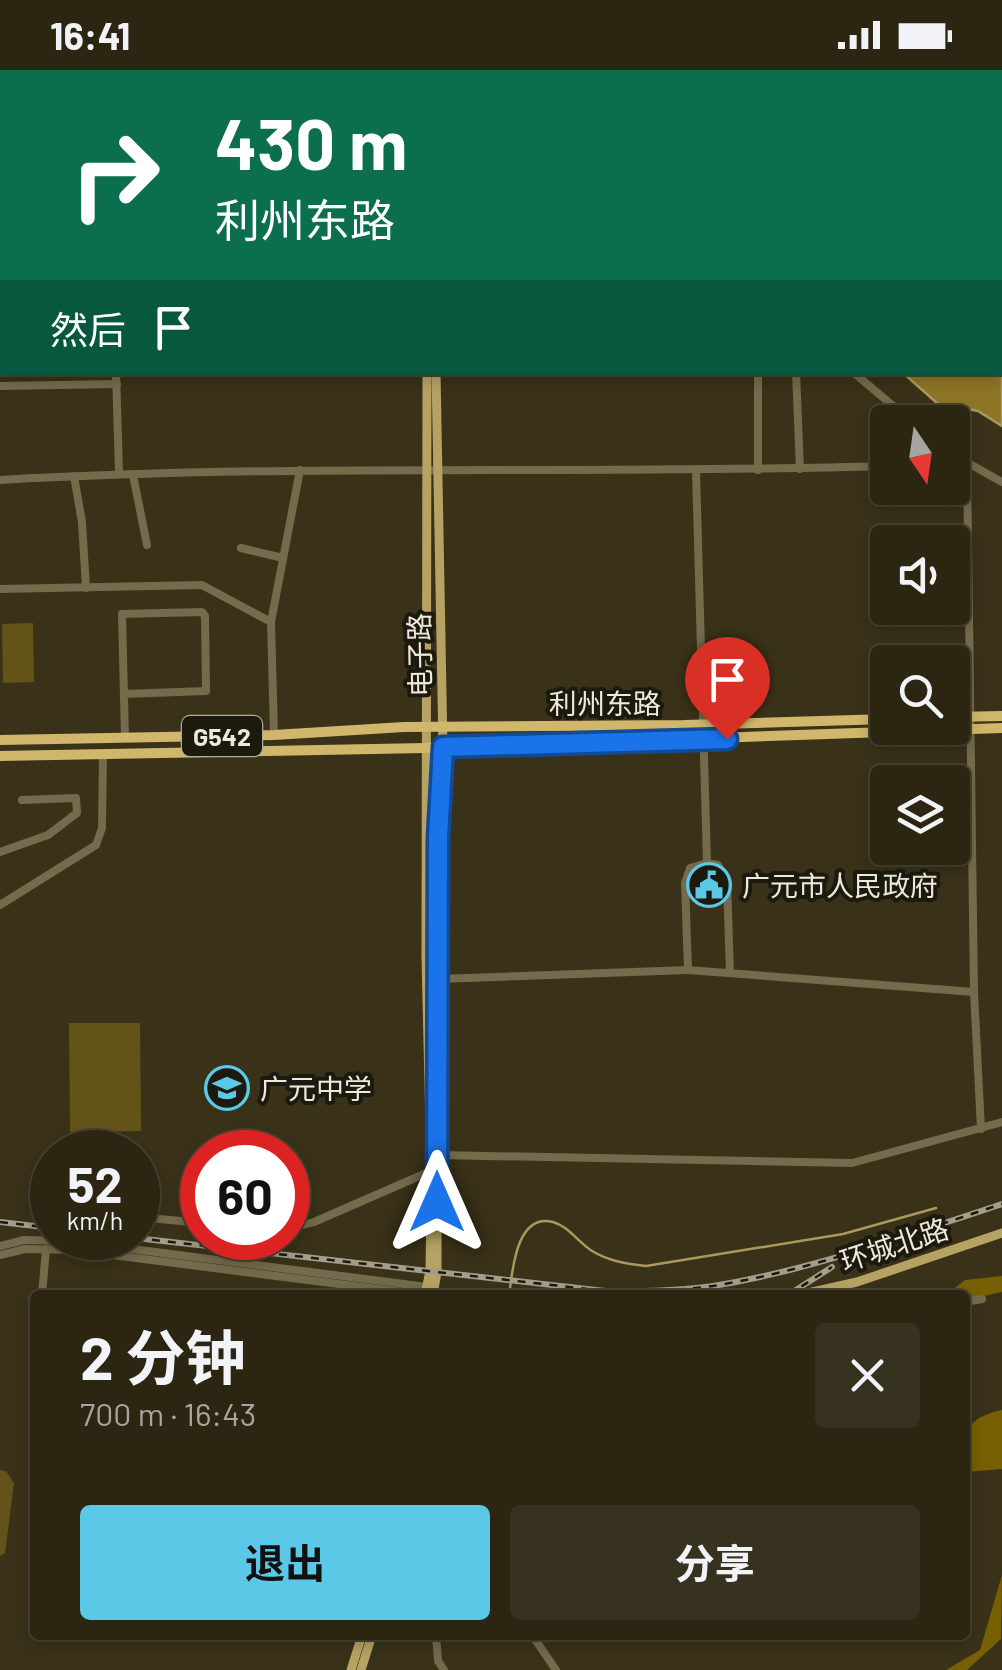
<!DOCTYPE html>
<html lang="zh">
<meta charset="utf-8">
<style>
body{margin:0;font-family:Barlow,"Noto Sans SC",sans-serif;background:#373120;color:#f1f3f6;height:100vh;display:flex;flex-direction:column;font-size:38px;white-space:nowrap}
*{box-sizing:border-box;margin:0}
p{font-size:32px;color:#a6a59f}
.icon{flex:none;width:55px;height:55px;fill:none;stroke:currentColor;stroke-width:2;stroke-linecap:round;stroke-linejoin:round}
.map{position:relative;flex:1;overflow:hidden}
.panel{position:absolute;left:30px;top:1220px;width:940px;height:350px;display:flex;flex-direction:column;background:#2b2512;border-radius:10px;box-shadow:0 5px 15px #0003,0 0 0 2px #474232}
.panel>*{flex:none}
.guide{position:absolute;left:0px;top:0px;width:1002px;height:305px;box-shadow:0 5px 15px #0003,0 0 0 2px #474232;background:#0b6e4f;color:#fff;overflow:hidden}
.needle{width:65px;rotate:167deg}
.tools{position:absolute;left:870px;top:335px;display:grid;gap:20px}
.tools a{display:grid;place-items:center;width:100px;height:100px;border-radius:10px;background:#2b2512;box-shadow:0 5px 15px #0003,0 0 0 2px #474232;font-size:50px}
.speed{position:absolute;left:30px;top:1060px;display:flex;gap:20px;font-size:50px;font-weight:700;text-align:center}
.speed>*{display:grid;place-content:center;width:130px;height:130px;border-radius:50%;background:#2b2512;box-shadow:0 5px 15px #0003,0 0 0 2px #474232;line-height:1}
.speed small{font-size:25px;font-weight:400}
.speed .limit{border:15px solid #d22;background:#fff;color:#111}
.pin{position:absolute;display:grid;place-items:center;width:85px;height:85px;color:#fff;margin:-102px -42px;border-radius:50% 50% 50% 0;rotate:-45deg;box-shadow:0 0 10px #0007}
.pin .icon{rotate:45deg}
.me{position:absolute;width:110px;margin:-55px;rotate:0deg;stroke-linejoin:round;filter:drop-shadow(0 0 8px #0008)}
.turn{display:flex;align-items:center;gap:35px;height:210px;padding:0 50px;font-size:45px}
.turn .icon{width:130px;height:130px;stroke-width:2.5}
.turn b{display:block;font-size:70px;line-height:85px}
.then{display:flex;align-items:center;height:95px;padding:0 50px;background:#0003;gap:20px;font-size:38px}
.round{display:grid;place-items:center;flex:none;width:105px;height:105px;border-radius:10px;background:#373120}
.overview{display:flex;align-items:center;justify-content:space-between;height:170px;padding:0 50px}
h1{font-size:60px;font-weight:700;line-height:75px}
.button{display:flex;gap:20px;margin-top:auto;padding:20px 50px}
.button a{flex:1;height:115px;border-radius:10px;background:#5ac8e6;color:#111;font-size:40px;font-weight:700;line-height:115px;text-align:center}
.button a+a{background:#373120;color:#f1f3f6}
.status{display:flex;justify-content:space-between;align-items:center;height:70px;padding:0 50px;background:#2b2512;direction:ltr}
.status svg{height:28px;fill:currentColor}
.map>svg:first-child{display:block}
.green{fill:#645319}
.forest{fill:#776003}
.water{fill:#8d7526;stroke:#aa985c;stroke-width:2.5}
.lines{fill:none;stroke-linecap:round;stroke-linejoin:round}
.stream{stroke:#aa985c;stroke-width:2.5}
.minor{stroke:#746a4c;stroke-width:8}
.major{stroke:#b6a263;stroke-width:9}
.highway{stroke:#d0b76b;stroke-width:10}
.rail-casing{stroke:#a39d8a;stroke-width:6}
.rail{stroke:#1c190e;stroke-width:2.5;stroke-dasharray:8;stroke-linecap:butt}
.route-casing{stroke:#114b97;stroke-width:25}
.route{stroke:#1a73e8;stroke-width:18}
.labels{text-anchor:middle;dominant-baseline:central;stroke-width:8;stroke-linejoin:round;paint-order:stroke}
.shield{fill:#1c190e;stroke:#afab9d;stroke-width:2.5}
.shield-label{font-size:25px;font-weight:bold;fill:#eee9da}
.street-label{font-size:28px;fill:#eee9da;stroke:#1c190e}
.poi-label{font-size:28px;fill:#eee9da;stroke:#1c190e;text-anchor:start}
</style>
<div class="status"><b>16:41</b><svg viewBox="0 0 49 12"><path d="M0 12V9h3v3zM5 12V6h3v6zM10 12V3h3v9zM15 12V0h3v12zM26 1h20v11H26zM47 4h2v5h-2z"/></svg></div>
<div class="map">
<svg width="1002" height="1600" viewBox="0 0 1002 1600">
<rect width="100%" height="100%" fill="#393118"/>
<g class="green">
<path d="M33,553L34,612L3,613L2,554Z"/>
<path d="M69,953H140L141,1061L70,1062Z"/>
<path d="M0,1400L6,1401L14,1413L5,1483L0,1486Z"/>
</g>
<g class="forest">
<path d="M1002,1206V1222L965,1230V1225H946L965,1210Z"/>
<path d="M1002,1340V1399L965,1402C965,1365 961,1349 1002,1340Z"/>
<path d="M1002,1505L1001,1569L967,1600H946L980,1580Z"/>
</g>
<g class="water">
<path d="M574,0H861L864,2H577Z"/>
<path d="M1000,112L1002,114V356L978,341L962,338L955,349L903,303L1000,302Z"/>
</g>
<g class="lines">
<path class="stream" d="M510,1218C513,1196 518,1143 553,1152C568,1156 579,1173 592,1181C609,1191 626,1194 646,1196L843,1164L936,1138"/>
<g class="minor">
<path d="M114,0V2"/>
<path d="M534,0L536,2"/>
<path d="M287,2L288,0"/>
<path d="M430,2V0"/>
<path d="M0,16H2"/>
<path d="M116,302L119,403"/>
<path d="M758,302V400"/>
<path d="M796,302L800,399"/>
<path d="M853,302L912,352"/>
<path d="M0,316L117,314"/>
<path d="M952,384L1002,412"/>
<path d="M952,395L967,394L974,922L981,1059"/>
<path d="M696,401L707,793"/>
<path d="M133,405L147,475"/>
<path d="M74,406L82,452L86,518"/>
<path d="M0,410C295,393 592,405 888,396"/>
<path d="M241,478L283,488"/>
<path d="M0,519L202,515L271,552"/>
<path d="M124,624L206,621L205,546L202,542L122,544L125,668"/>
<path d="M274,665L271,552L300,400"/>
<path d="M0,782L48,765L77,743L76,728L22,730"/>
<path d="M0,835L96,775L102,758L103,684"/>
<path d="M730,903L727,812L718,795L707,793L690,798L685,813L688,900L974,922"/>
<path d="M437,909L688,900"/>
<path d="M437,1085L852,1093L1002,1052"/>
<path d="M138,1147L202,1153"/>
<path d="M288,1159L314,1152L431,1101"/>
<path d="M0,1176L24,1170L70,1171L427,1217"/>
<path d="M0,1185L25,1179L73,1180L425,1225"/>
<path d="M42,1225L46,1179"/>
<path d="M965,1232L982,1229"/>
<path d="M436,1565L438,1591L444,1600"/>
<path d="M532,1565L556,1600"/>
</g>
<g class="major">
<path d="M937,0L941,2"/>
<path d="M562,2L564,0"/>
<path d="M570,2L573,0"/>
<path d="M1000,47L1002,49"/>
<path d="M0,144H2"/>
<path d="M0,162L2,161"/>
<path d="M427,302L426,888L431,1098"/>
<path d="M425,1225L430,1201L431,1133"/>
<path d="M433,1225L437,1202L438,768L443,677L436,302"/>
<path d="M799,1225L857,1212L1002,1163"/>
<path d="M351,1600L362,1565"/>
<path d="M361,1600L372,1565"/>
</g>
<g class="highway">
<path d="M952,647L1002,646"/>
<path d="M0,670L274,665L404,657L684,655L888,649"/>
<path d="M0,686L426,678L1002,658"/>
</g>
<g class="rail-casing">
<g id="rail">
<path d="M0,1152L52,1158"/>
<path d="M136,1168L605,1221C641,1221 678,1221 713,1216C812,1200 907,1165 1002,1134"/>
<path d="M788,1225L832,1197"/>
</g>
</g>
<use href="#rail" class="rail"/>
</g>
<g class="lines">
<g class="route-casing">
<path id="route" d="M437,1132L438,768L443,677L727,669"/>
</g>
<use href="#route" class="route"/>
</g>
<defs>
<g id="civic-ring" transform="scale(2.25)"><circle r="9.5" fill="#1c190e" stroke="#5ac8e6" stroke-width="1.5"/><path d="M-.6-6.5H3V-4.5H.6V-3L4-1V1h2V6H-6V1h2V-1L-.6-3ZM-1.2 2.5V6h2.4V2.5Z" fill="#5ac8e6"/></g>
<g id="school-ring" transform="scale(2.25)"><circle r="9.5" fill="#1c190e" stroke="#5ac8e6" stroke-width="1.5"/><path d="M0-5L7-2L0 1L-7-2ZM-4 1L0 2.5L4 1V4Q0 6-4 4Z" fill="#5ac8e6"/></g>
</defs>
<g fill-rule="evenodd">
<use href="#civic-ring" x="709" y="815"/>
<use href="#school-ring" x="227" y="1018"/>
</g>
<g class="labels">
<rect class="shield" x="182" y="646" width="80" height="40" rx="8"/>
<g class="shield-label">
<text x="222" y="666">G542</text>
</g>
<g class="street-label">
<text transform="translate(419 585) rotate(-91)">电子路</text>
<text x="605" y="633">利州东路</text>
<text transform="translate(894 1174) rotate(-18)">环城北路</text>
</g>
<g class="poi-label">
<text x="742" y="815">广元市人民政府</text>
<text x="260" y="1018">广元中学</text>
</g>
</g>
</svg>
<div class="tools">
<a><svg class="needle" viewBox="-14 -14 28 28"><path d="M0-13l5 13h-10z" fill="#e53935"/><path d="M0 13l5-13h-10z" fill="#a6a59f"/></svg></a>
<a><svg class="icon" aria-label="sound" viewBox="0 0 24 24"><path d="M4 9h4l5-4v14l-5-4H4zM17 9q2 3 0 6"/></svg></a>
<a><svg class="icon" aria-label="search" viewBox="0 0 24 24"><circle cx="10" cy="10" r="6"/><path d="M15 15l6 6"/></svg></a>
<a><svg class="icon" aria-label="layers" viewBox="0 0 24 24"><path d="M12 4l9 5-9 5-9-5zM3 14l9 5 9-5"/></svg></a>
</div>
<div class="speed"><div>52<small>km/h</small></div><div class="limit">60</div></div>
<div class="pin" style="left:727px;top:669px;background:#d93025"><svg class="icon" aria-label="arrive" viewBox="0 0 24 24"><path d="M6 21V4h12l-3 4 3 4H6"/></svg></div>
<svg class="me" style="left:437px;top:1132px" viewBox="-20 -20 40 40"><path d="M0-17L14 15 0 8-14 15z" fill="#1a73e8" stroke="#fff" stroke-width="4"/></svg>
<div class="guide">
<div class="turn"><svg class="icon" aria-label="right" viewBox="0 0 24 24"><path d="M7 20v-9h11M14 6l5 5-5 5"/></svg><div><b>430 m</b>利州东路</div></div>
<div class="then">然后<svg class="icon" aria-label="arrive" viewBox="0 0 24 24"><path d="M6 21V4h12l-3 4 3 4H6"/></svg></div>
</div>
<section class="panel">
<div class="overview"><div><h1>2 分钟</h1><p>700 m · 16:43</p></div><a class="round"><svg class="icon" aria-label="close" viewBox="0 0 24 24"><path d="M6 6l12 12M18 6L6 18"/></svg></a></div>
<div class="button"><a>退出</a><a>分享</a></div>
</section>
</div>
